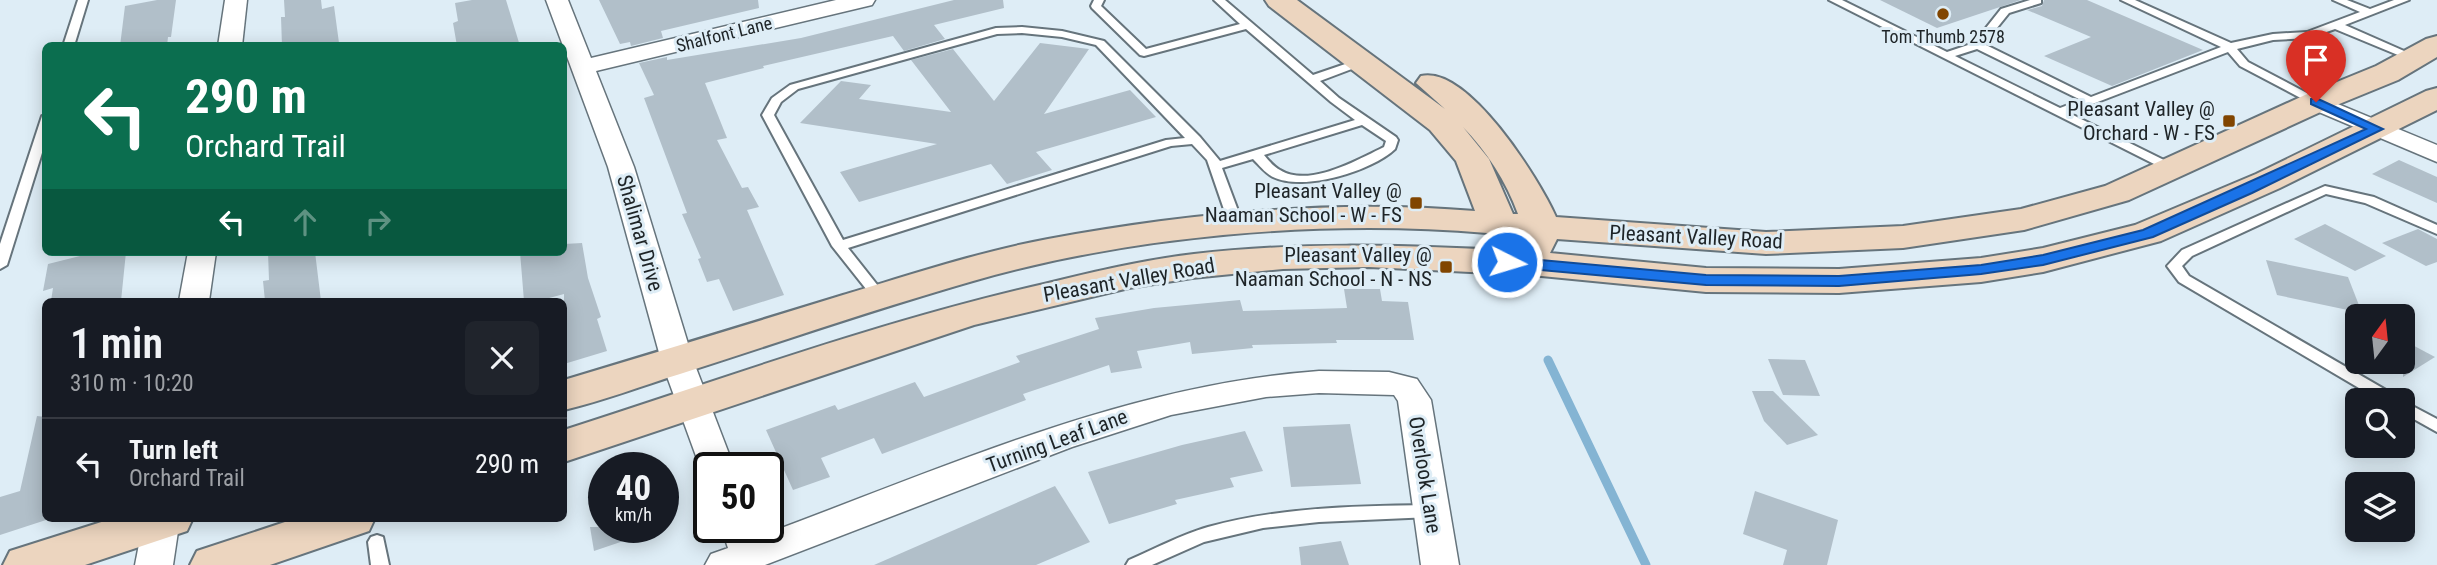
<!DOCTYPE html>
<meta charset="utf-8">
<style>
body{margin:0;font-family:"Roboto Condensed",sans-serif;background:#20242c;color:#f1f3f6;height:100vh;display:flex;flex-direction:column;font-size:26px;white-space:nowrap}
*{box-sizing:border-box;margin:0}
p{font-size:23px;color:#9ea1a6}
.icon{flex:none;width:38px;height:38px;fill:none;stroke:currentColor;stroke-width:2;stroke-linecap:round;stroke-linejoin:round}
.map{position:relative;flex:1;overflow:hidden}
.drawer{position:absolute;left:42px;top:298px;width:525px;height:224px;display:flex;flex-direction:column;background:#171b24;border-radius:10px;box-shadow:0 4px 18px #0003}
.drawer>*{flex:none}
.top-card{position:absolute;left:42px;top:42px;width:525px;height:214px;border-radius:10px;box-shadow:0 4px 18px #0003;background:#0b6e4f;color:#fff;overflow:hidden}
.needle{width:46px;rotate:15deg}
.buttons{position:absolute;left:2345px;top:304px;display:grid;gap:14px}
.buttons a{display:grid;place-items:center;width:70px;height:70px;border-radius:10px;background:#171b24;box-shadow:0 4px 18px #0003;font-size:35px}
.speed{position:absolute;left:588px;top:452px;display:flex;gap:14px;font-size:35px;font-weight:700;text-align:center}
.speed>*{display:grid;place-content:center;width:91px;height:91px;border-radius:50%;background:#171b24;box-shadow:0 4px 18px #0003;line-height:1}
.speed small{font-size:18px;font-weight:400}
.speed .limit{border:4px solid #111;border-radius:10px;background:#fff;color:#111}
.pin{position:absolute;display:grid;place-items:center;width:60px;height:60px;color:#fff;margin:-72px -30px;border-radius:50% 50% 50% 0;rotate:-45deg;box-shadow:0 0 7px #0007}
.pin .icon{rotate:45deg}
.me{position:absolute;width:77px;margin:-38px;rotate:95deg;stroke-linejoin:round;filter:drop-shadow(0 0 5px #0008)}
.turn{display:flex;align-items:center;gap:24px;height:147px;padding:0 28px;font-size:32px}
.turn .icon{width:91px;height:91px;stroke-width:2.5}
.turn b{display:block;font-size:49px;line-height:60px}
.lanes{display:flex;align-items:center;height:66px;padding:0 28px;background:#0003;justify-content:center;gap:35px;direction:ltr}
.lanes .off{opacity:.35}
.round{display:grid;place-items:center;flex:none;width:74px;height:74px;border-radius:10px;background:#20242c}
.head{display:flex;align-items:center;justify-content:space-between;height:119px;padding:0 28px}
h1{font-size:42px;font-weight:600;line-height:52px}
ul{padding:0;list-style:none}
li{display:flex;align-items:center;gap:21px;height:91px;padding:0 28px;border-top:2px solid #363941}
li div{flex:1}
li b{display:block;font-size:26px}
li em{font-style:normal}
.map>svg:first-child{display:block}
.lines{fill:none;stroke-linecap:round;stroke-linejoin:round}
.stream{stroke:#84b4d3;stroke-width:9}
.building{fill:#b1bfc9}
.lane-casing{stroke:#66747c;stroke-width:4}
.street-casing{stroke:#66747c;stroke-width:3}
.secondary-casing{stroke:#66747c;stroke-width:4}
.lane{fill:#fff;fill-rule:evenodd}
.street{fill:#fff;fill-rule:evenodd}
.secondary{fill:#ecd5bf;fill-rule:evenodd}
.route{fill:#1a73e8;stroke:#114b97;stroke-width:2}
.poi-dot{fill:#814500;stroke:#deedf6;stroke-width:2.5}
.labels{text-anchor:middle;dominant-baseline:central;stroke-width:6;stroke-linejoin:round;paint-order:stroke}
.far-street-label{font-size:18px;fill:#1e2427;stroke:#deedf6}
.far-poi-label{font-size:18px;fill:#1e2427;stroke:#deedf6}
.poi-label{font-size:21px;fill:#1e2427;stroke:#deedf6;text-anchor:end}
.street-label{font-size:21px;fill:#1e2427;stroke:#deedf6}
</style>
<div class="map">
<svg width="2437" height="565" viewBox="0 0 2437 565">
<rect width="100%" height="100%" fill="#deedf6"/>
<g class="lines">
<path class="stream" d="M1548,360L1646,565"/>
</g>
<g class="building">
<path d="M157,0H176L171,37H168L167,46H120L125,6Z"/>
<path d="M284,0H321L322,9L334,6L339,43L282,46L281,17H285Z"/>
<path d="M472,0H506L520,46H457L453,23L458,21L455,3Z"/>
<path d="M599,0H758L759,8L661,31L663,38L631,46L630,42L620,44Z"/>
<path d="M954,0H1003L1004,8L934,25L945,39L904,51L893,36L763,66L764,68L705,83L727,138L717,140L742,188L748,187L759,207L747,210L784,295L733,311L719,279L707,282L698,259L701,258L682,214L687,213L644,98L654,95L639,63L667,57V60L801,38Z"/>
<path d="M1880,0H2021L1937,28Z"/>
<path d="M2044,0H2087L2203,50L2112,86L2044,56L2091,37L2027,10L2042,6Z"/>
<path d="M1040,43L1089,49L1044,114L1130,90L1156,117L1036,152L1052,170L1007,184L991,164L859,202L840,172L937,144L800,123L841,81L871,85L859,99L951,112L911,60L953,49L994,101Z"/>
<path d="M2399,160L2437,177V203L2372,174Z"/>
<path d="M2325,224L2386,256L2355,271L2294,239Z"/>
<path d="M2418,229L2437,239V262L2426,266L2382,243Z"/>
<path d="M582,243L588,278L601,317L597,319L607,351L564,364V294L538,301H524L520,252H564V244Z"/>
<path d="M96,252H126L121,301H51L53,288L43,291L48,264Z"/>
<path d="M268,252H315L321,301H265L263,281L269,280Z"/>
<path d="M2266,260L2348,277L2362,313L2277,295Z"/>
<path d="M1344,289H1380L1382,301L1408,302L1414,340H1336L1337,343L1252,345L1253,348L1192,354L1190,342L1137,351L1142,368L1111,373L1109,365L1023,394L1026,400L882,454L874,438L821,458L830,477L793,490L766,430L835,405L838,410L915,382L924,397L1020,362L1016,356L1099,329L1095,318L1154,308L1240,300L1243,311L1347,308Z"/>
<path d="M2403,340L2435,357L2403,377Z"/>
<path d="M1768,359L1805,360L1820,396L1783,395Z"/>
<path d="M1752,391H1773L1818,435L1787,445L1764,421Z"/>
<path d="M37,416L46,417V520L0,535V497L20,491Z"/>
<path d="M1350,424L1361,484L1291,487L1283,427Z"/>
<path d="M1245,431L1263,471L1230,478L1234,487L1175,500L1177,504L1109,524L1088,472L1182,445Z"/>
<path d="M1055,486L1090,542L1036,565H874Z"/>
<path d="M1755,491L1838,520L1827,565H1783L1787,550L1743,534Z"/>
<path d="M590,527H655L656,530L594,551Z"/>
<path d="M1341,541L1349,565H1301L1299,547Z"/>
</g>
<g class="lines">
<g class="lane-casing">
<g id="lane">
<path d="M78,0H88L74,46H63Z"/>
<path d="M1094,0H1104L1101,6L1146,49L1240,24L1214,0H1225L1313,75L1357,60H1365V64L1320,81L1339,98L1396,137L1398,140L1395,149C1372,171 1304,192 1273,177C1265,173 1259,165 1253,159L1222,168L1243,224L1236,228L1229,224L1207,160L1192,144L1171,146L848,248L886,296L879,301L874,299L832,246L762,115L772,98L790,85L996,28L1022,27L1062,31L1104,41L1200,137L1220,161L1355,120L1331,102L1246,29L1144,56L1140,55L1092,8L1091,6ZM1022,33L1062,37L1096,45L1185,138L1166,140L843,240L774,115L781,102L798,89L997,34ZM1362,125L1386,141L1384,147C1357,160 1309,188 1280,170C1274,167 1269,161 1264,155Z"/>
<path d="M1829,0H1842L1947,52L1974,43L2001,9L2030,0H2041V3L2009,13L1984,44L2091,97L2221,47L2121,0H2135L2231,43L2273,34L2307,32L2360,12L2333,0H2347L2370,9L2394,0H2409L2345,25L2420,58L2414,61L2410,60L2335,29L2309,38L2273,40L2237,49L2248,62L2320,100V104H2312L2240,66L2228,52L2069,113L2174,165L2176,168L2174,171L2170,172ZM1977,49L2081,100L2060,108L1955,56Z"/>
<path d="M42,116H46V140L7,265L0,269V244Z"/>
<path d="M2325,186L2374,197L2437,225V234L2365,203L2326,194L2192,256L2182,266L2189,276L2398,397L2401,401H2381L2179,282L2167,266L2182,250Z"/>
<path d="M2402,401H2403L2437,419V432L2403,413Z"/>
<path d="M1431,505L1437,506L1439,511L1437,516L1431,517L1319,522L1263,528L1204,542L1152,565H1126L1129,560C1155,549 1180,535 1208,527C1280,507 1356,506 1431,505Z"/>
<path d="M377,535L383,537L389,565H371L368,542L371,537Z"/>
</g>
</g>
<g class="street-casing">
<g id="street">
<path d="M225,0H247L242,46H218Z"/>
<path d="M546,0H568L591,58L836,0H875L872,5L596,71L634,167L693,360L734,467H709V477L705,476L700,467L661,360L608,167Z"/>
<path d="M2316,95L2437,145V162L2307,107L2304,102L2307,97Z"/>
<path d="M188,252H216L209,301H179Z"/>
<path d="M1319,371L1389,372L1417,379L1431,400L1459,565H1421L1398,401L1394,395L1319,393L1266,397L1171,415L1072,447L765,565H705L711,554L728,548L721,527H757L760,536C942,469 1124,385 1319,371Z"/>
<path d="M144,518H180L173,565H135Z"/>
</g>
</g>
<g class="secondary-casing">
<g id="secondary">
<path d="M1265,0H1297L1445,109L1416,83L1421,76C1468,65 1539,179 1556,217L1766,232L1903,226L2021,209L2105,186L2305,95L2376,66L2426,39L2437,36V57L2398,80L2327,109L2129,200L2024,230L1903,248L1766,254L1557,239L1550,253L1706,268L1839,269L1981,258L2043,248L2135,225L2256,174L2426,91L2437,88V110L2280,188L2161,241L2043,272L1981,282L1839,293L1706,292L1531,275L1369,267L1283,269L1192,278L1129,288L974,325L564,462V430C723,379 881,321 1044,284C1093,272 1143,260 1194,254C1297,242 1396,245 1500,250L1487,233C1323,219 1132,235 973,281C875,309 777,343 680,374C641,386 603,401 564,410V380C657,352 750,324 843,295C910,275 978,252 1048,239C1188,213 1333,199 1475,211L1456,161L1430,130L1269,6ZM1463,127C1487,152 1506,181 1518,214H1513L1489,159Z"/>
<path d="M114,518H193L187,531L85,565H3L10,551Z"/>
<path d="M297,518H375L369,531L270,565H190L197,551Z"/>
</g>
</g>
<use href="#lane" class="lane"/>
<use href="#street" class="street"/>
<use href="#secondary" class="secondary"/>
</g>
<path class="route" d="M2316,98L2383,129L2252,193L2153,237L2043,265L1981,274L1839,286L1706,285L1507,267L1499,262L1507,257L1706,275L1839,276L1981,265L2043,255L2143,230L2366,129L2311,104V99Z"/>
<g class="poi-dot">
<circle cx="1943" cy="14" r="7"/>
<rect x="2222" y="114" width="14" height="14" rx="3.5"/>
<rect x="1409" y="196" width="14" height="14" rx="3.5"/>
<rect x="1439" y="260" width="14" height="14" rx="3.5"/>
</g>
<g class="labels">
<g class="far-street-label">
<text transform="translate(724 34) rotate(-14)">Shalfont Lane</text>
</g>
<g class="far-poi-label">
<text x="1943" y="36">Tom Thumb 2578</text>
</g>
<g class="poi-label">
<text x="2215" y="109">Pleasant Valley @<tspan x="2215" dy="24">Orchard - W - FS</tspan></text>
<text x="1402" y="191">Pleasant Valley @<tspan x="1402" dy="24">Naaman School - W - FS</tspan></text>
<text x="1432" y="255">Pleasant Valley @<tspan x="1432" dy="24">Naaman School - N - NS</tspan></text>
</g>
<g class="street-label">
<text transform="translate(640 233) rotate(74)">Shalimar Drive</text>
<text transform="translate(1696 237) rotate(3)">Pleasant Valley Road</text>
<text transform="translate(1129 280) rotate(-10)">Pleasant Valley Road</text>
<text transform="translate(1057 441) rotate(-20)">Turning Leaf Lane</text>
<text transform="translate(1425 475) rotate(81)">Overlook Lane</text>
</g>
</g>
</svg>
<div class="buttons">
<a><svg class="needle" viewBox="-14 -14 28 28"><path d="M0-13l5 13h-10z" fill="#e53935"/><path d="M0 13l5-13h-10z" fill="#9ea1a6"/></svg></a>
<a><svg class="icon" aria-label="search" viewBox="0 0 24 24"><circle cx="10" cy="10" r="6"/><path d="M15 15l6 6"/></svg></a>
<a><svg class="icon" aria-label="layers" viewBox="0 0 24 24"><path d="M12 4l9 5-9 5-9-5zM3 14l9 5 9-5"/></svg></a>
</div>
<div class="speed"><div>40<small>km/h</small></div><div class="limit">50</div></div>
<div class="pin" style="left:2316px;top:102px;background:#d93025"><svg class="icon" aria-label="arrive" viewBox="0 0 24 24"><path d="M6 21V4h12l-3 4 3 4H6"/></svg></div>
<svg class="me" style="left:1507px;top:262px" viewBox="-20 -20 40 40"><circle r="17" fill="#1a73e8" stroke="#fff" stroke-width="3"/><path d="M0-11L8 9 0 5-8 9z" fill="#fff"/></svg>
<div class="top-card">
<div class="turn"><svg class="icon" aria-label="left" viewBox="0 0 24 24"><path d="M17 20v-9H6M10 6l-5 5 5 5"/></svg><div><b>290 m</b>Orchard Trail</div></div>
<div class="lanes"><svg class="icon" aria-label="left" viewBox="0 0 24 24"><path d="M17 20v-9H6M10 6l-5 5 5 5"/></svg><svg class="icon off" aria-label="ahead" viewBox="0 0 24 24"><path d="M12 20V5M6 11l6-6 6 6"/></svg><svg class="icon off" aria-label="right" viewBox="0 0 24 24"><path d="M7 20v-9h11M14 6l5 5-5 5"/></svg></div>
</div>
<section class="drawer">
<div class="head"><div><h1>1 min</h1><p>310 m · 10:20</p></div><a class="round"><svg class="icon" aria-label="close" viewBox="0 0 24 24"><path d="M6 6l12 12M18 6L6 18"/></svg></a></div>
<ul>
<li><svg class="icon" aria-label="left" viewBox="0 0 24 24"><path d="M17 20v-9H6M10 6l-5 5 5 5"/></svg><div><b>Turn left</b><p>Orchard Trail</p></div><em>290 m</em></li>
</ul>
</section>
</div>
